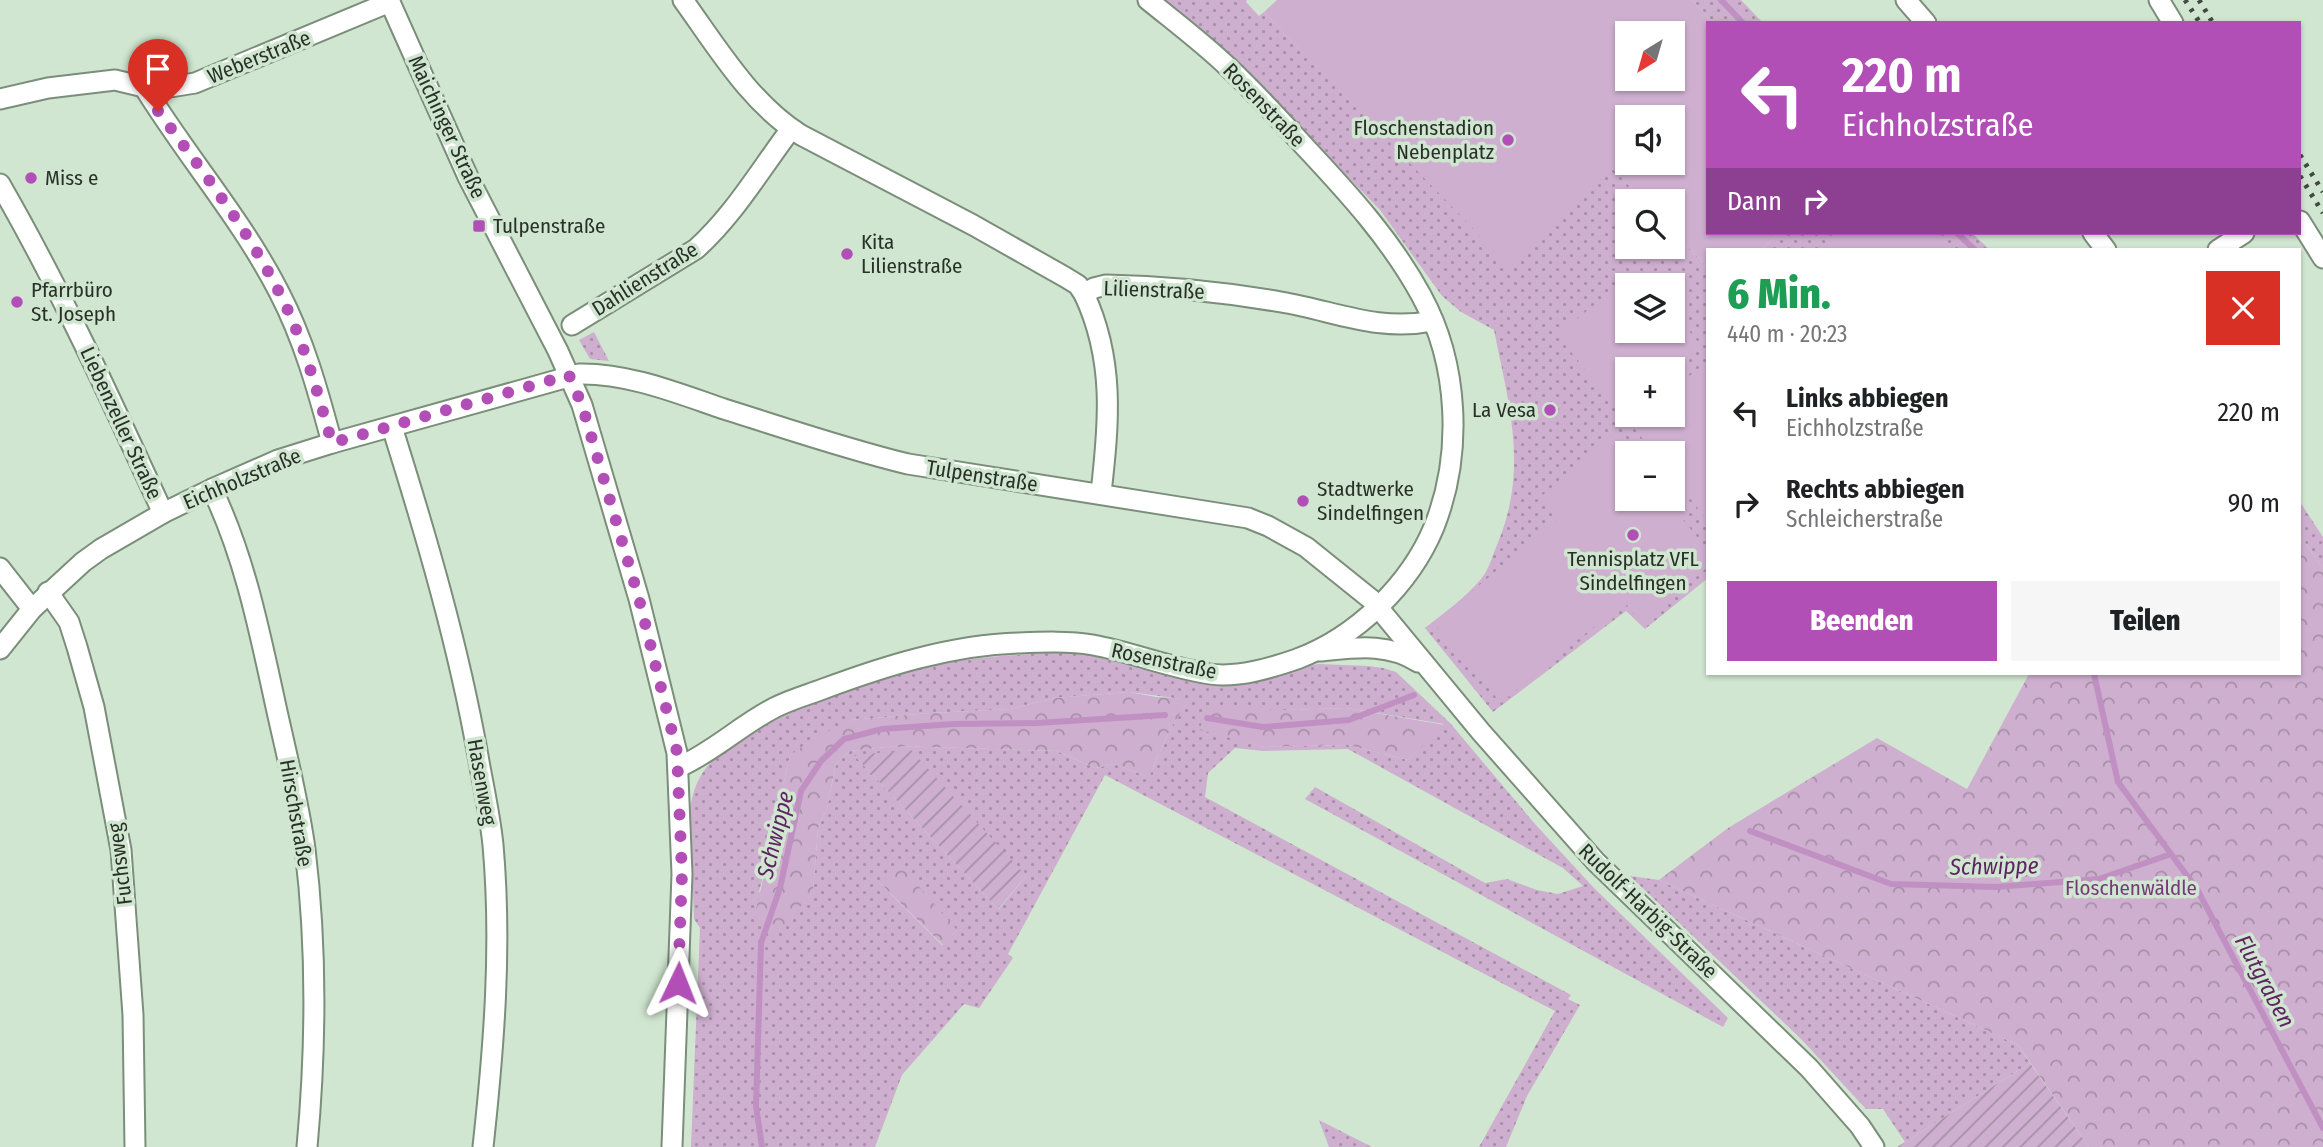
<!DOCTYPE html>
<html lang="de">
<meta charset="utf-8">
<style>
body{margin:0;font-family:"Fira Sans Condensed",sans-serif;background:#f6f6f6;color:#202124;height:100vh;display:flex;flex-direction:column;font-size:26px;white-space:nowrap}
*{box-sizing:border-box;margin:0}
p{font-size:23px;color:#757577}
.icon{flex:none;width:38px;height:38px;fill:none;stroke:currentColor;stroke-width:2;stroke-linecap:round;stroke-linejoin:round}
.map{position:relative;flex:1;overflow:hidden}
.panel{position:absolute;left:1706px;top:248px;width:595px;height:427px;display:flex;flex-direction:column;background:#fff;border-radius:0px;box-shadow:0 2px 5px #0004}
.panel>*{flex:none}
.guide{position:absolute;left:1706px;top:21px;width:595px;height:214px;border-radius:0px;box-shadow:0 2px 5px #0004;background:#b14fb6;color:#fff;overflow:hidden}
.needle{width:46px;rotate:217deg}
.fabs{position:absolute;left:1615px;top:21px;display:grid;gap:14px}
.fabs a{display:grid;place-items:center;width:70px;height:70px;border-radius:0px;background:#fff;box-shadow:0 2px 5px #0004;font-size:35px}
.pin{position:absolute;display:grid;place-items:center;width:60px;height:60px;color:#fff;margin:-72px -30px;border-radius:50% 50% 50% 0;rotate:-45deg;box-shadow:0 0 7px #0007}
.pin .icon{rotate:45deg}
.me{position:absolute;width:77px;margin:-38px;rotate:2deg;stroke-linejoin:round;filter:drop-shadow(0 0 5px #0008)}
.turn{display:flex;align-items:center;gap:24px;height:147px;padding:0 21px;font-size:32px}
.turn .icon{width:91px;height:91px;stroke-width:2.5}
.turn b{display:block;font-size:49px;line-height:60px}
.then{display:flex;align-items:center;height:66px;padding:0 21px;background:#0003;gap:14px;font-size:26px}
.round{display:grid;place-items:center;flex:none;width:74px;height:74px;border-radius:0px;background:#f6f6f6}
.head{display:flex;align-items:center;justify-content:space-between;height:119px;padding:0 21px}
h1{font-size:42px;font-weight:800;line-height:52px;color:#1e9e55}
.action{display:flex;gap:14px;margin-top:auto;padding:14px 21px}
.action a{flex:1;height:80px;border-radius:0px;background:#b14fb6;color:#fff;font-size:28px;font-weight:800;line-height:80px;text-align:center}
.action a+a{background:#f6f6f6;color:#202124}
ul{padding:0;list-style:none}
li{display:flex;align-items:center;gap:21px;height:91px;padding:0 21px}
li div{flex:1}
li b{display:block;font-size:26px}
li em{font-style:normal}
.map>svg:first-child{display:block}
.grass{fill:url(#grass-dots);fill-rule:evenodd}
.forest{fill:url(#forest-crowns)}
.garden{fill:url(#garden-furrows)}
.pitch{fill:#ceafcf;fill-rule:evenodd}
.lines{fill:none;stroke-linecap:round;stroke-linejoin:round}
.stream{stroke:#c090c2;stroke-width:6}
.minor-casing{stroke:#7a8e7a;stroke-width:23}
.minor{stroke:#fff;stroke-width:19}
.rail{stroke:#404a40;stroke-width:5;stroke-dasharray:3.5 7;stroke-linecap:butt}
.route{stroke:#b14fb6;stroke-width:12;stroke-dasharray:0 21.6}
.poi-dot{fill:#b14fb6;stroke:#d0e6d0;stroke-width:2.5}
.labels{text-anchor:middle;dominant-baseline:central;stroke-width:7;stroke-linejoin:round;paint-order:stroke}
.street-label{font-size:21px;fill:#283028;stroke:#d0e6d0}
.poi-label{font-size:21px;fill:#283028;stroke:#d0e6d0;text-anchor:start}
.park-label{font-size:21px;fill:#763a79;stroke:#d0e6d0}
.water-label{font-size:23px;font-style:italic;fill:#5e2361;stroke:#d0e6d0}
</style>
<div class="map">
<svg width="2323" height="1147" viewBox="0 0 2323 1147">
<defs>
<pattern id="grass-dots" width="8" height="8" patternUnits="userSpaceOnUse" patternTransform="scale(1.75)"><rect width="8" height="8" fill="#ceafcf"/><path d="M2 2h.1M6 6h.1" fill="none" stroke="#a78fa8" stroke-width="1.8" stroke-linecap="round"/></pattern>
<pattern id="forest-crowns" width="20" height="18" patternUnits="userSpaceOnUse" patternTransform="scale(1.75)"><rect width="20" height="18" fill="#ceafcf"/><path d="M2 6a3 3 0 1 1 6 0M12 15a3 3 0 1 1 6 0" fill="none" stroke="#a78fa8"/></pattern>
<pattern id="garden-furrows" width="10" height="10" patternUnits="userSpaceOnUse" patternTransform="scale(1.75)"><rect width="10" height="10" fill="#ceafcf"/><path d="M-1 1l2-2M0 10L10 0M9 11l2-2" fill="none" stroke="#a78fa8"/></pattern>
</defs>
<rect width="100%" height="100%" fill="#d0e6d0"/>
<g class="grass">
<path d="M1163,0H1247L1246,2L1259,16L1264,12L1431,184L1612,168L1644,201H1628V247H1673V231L1708,268V578L1645,629L1626,611L1493,712L1425,628C1444,613 1465,598 1481,579C1489,570 1492,556 1497,545C1529,469 1509,406 1494,330L1461,312L1442,296L1380,210L1225,51ZM1628,285H1673V331H1628ZM1628,369H1673V415H1628ZM1628,453H1673V499H1628Z"/>
<path d="M1692,0H1741L1763,23H1714Z"/>
<path d="M1779,233H1972L1990,250H1761Z"/>
<path d="M594,332L609,361L590,359L579,340Z"/>
<path d="M2300,502L2323,537V569L2300,535Z"/>
<path d="M1076,651L1231,684L1318,664L1368,666L1383,668L1396,672L1450,723L1535,824L1594,888L1728,1018L1723,1027L1305,799L1315,787L1485,883L1507,879L1537,890L1558,894L1583,886L1563,868L1348,749L1263,751L1235,748L1208,773L1205,797L1571,995L1568,999L1580,1005L1527,1096L1506,1147H1479L1555,1011L1105,775L1008,954L1013,958L979,1008L964,1004L902,1075L875,1147H691L700,928L694,919L690,813C691,797 696,781 706,768C718,752 736,743 753,733C809,699 873,675 937,664C983,656 1030,654 1076,651ZM1129,692L1189,700L1170,729L1149,777L1114,764L1095,768L1057,751L895,746L850,751L836,764L827,808L818,828L813,891L759,892L771,845L782,816L783,786L790,755L852,720L930,713L1010,709L1055,698ZM1346,708L1444,724L1408,760L1348,745L1264,747L1200,729L1286,710ZM855,756L1026,876L999,909H998ZM880,883L957,930L942,945Z"/>
<path d="M1630,876L1659,880L2018,1045L2030,1063L1905,1142L1883,1109H1866L1802,1040Z"/>
<path d="M1319,1120L1372,1147H1329Z"/>
</g>
<g class="forest">
<path d="M2300,535L2323,569V1147H2089L2018,1045L1659,880L1728,828L1877,738L1967,789L2029,674H2300Z"/>
<path d="M1129,692L1156,697L1190,699L1170,729L1149,777L1114,764L1095,768L1057,751L895,746L850,751L836,764L827,808L818,828L813,891L785,925L772,930L754,918L771,845L782,816L783,786L790,755L818,736L852,720L930,713L1010,709L1055,698Z"/>
<path d="M1205,707L1286,710L1346,708L1445,725L1408,760L1348,745L1264,747L1200,730Z"/>
<path d="M900,865L957,930L943,945L880,883Z"/>
</g>
<g class="garden">
<path d="M911,750L1026,876L998,909L854,755Z"/>
<path d="M2030,1063L2089,1147H1897L1905,1142Z"/>
</g>
<g class="pitch">
<path d="M1277,0H1692L1714,23H1708V233H1779L1761,250H1708V268L1673,231V201H1644L1612,168L1510,267L1264,12ZM1628,33H1673V79H1628ZM1628,117H1673V163H1628Z"/>
<path d="M1839,233H1935L1953,250H1823Z"/>
<path d="M1638,269L1652,285H1628V331H1673V311L1702,347L1673,370L1628,369L1627,407L1621,413L1557,335Z"/>
<path d="M1708,361V521L1673,477V453H1654L1630,423L1641,415H1673V389Z"/>
<path d="M1614,435L1628,453V499H1666L1708,550V567L1641,622L1624,602L1501,703L1434,623L1557,520L1539,498Z"/>
</g>
<g class="lines">
<g class="stream">
<path d="M1721,0L1743,23"/>
<path d="M1957,233L1975,250"/>
<path d="M1207,718L1263,727L1349,720L1414,695"/>
<path d="M1750,831L1891,884L1996,887L2099,879L2171,854L2118,782L2094,674"/>
<path d="M2171,854L2197,889L2323,1128"/>
<path d="M762,1147L756,1106L761,943L780,888L801,791L821,761L844,739L882,729L954,724L1037,723L1165,715"/>
</g>
<g class="minor-casing">
<g id="minor">
<path d="M389,0L468,177L558,351L582,405L639,599L677,753L682,874L672,1147"/>
<path d="M683,0C717,47 750,103 801,135L973,225L1065,277L1078,285L1084,294L1094,288L1106,285C1165,286 1223,292 1281,302C1335,311 1377,332 1433,321"/>
<path d="M1906,0L1926,23"/>
<path d="M2159,0L2173,23"/>
<path d="M144,87C187,157 241,218 279,292C304,340 318,391 332,443"/>
<path d="M0,99L48,88L115,80L144,87L164,88L195,83L390,2"/>
<path d="M0,184C61,290 112,402 163,513"/>
<path d="M2300,221L2323,258"/>
<path d="M2093,233L2106,250"/>
<path d="M2218,250L2244,233"/>
<path d="M1084,294C1115,360 1109,423 1101,493"/>
<path d="M572,325L696,249C734,215 760,170 791,129"/>
<path d="M392,427C426,535 458,644 478,756C483,785 490,815 493,845C502,946 494,1046 483,1147"/>
<path d="M212,489C243,553 258,624 273,693C284,745 298,797 305,849C317,947 316,1049 307,1147"/>
<path d="M0,568L32,609"/>
<path d="M48,592L69,622L77,647L94,707L121,850L133,1015L135,1147"/>
<path d="M0,649L32,609L83,562L101,549L163,513L212,489L278,460L332,443L579,374C628,373 677,393 724,409C785,428 846,449 908,464L1248,518L1268,526L1306,547L1372,600L1481,732L1596,862L1809,1068L1860,1126L1874,1147"/>
<path d="M1319,651C1354,648 1387,642 1418,662"/>
<path d="M679,767C713,752 741,725 774,708C789,700 807,695 823,689C885,666 951,645 1019,643C1043,642 1069,641 1093,645C1132,652 1170,668 1210,674C1238,678 1271,668 1297,659C1356,637 1410,585 1434,527C1463,454 1459,364 1421,295C1391,240 1349,194 1306,148C1281,121 1256,93 1228,67C1203,43 1175,22 1148,0"/>
</g>
</g>
<use href="#minor" class="minor"/>
<g class="rail">
<path d="M2185,0L2200,23"/>
<path d="M2199,0L2213,23"/>
<path d="M2300,155L2323,192"/>
<path d="M2300,176L2323,213"/>
</g>
</g>
<g class="lines">
<path class="route" d="M158,111C201,169 246,227 279,292C304,340 317,392 332,443L569,375L582,405L639,599L677,752L682,874L678,983"/>
</g>
<g class="poi-dot">
<circle cx="1508" cy="140" r="7"/>
<circle cx="31" cy="178" r="7"/>
<rect x="472" y="219" width="14" height="14" rx="3.5"/>
<circle cx="847" cy="254" r="7"/>
<circle cx="17" cy="302" r="7"/>
<circle cx="1550" cy="410" r="7"/>
<circle cx="1303" cy="501" r="7"/>
<circle cx="1633" cy="535" r="7"/>
</g>
<g class="labels">
<g class="street-label">
<text transform="translate(259 57) rotate(-22)">Weberstraße</text>
<text transform="translate(1264 105) rotate(46)">Rosenstraße</text>
<text transform="translate(447 127) rotate(65)">Maichinger Straße</text>
<text transform="translate(645 279) rotate(-32)">Dahlienstraße</text>
<text transform="translate(1154 290) rotate(2)">Lilienstraße</text>
<text transform="translate(121 423) rotate(65)">Liebenzeller Straße</text>
<text transform="translate(982 476) rotate(9)">Tulpenstraße</text>
<text transform="translate(242 479) rotate(-23)">Eichholzstraße</text>
<text transform="translate(1164 661) rotate(12)">Rosenstraße</text>
<text transform="translate(482 782) rotate(80)">Hasenweg</text>
<text transform="translate(296 813) rotate(80)">Hirschstraße</text>
<text transform="translate(120 864) rotate(-97)">Fuchsweg</text>
<text transform="translate(1648 911) rotate(44)">Rudolf-Harbig-Straße</text>
</g>
<g class="poi-label">
<text x="1494" y="128" text-anchor="end">Floschenstadion<tspan x="1494" dy="24">Nebenplatz</tspan></text>
<text x="45" y="178">Miss e</text>
<text x="493" y="226">Tulpenstraße</text>
<text x="861" y="242">Kita<tspan x="861" dy="24">Lilienstraße</tspan></text>
<text x="31" y="290">Pfarrbüro<tspan x="31" dy="24">St. Joseph</tspan></text>
<text x="1536" y="410" text-anchor="end">La Vesa</text>
<text x="1317" y="489">Stadtwerke<tspan x="1317" dy="24">Sindelfingen</tspan></text>
<text x="1633" y="559" text-anchor="middle">Tennisplatz VFL<tspan x="1633" dy="24">Sindelfingen</tspan></text>
</g>
<g class="park-label">
<text x="2131" y="888">Floschenwäldle</text>
</g>
<g class="water-label">
<text transform="translate(775 835) rotate(-76)">Schwippe</text>
<text transform="translate(1994 866) rotate(-1)">Schwippe</text>
<text transform="translate(2265 981) rotate(62)">Flutgraben</text>
</g>
</g>
</svg>
<div class="fabs">
<a><svg class="needle" viewBox="-14 -14 28 28"><path d="M0-13l5 13h-10z" fill="#e53935"/><path d="M0 13l5-13h-10z" fill="#757577"/></svg></a>
<a><svg class="icon" aria-label="sound" viewBox="0 0 24 24"><path d="M4 9h4l5-4v14l-5-4H4zM17 9q2 3 0 6"/></svg></a>
<a><svg class="icon" aria-label="search" viewBox="0 0 24 24"><circle cx="10" cy="10" r="6"/><path d="M15 15l6 6"/></svg></a>
<a><svg class="icon" aria-label="layers" viewBox="0 0 24 24"><path d="M12 4l9 5-9 5-9-5zM3 14l9 5 9-5"/></svg></a>
<a>+</a>
<a>−</a>
</div>
<div class="pin" style="left:158px;top:111px;background:#d93025"><svg class="icon" aria-label="arrive" viewBox="0 0 24 24"><path d="M6 21V4h12l-3 4 3 4H6"/></svg></div>
<svg class="me" style="left:678px;top:983px" viewBox="-20 -20 40 40"><path d="M0-17L14 15 0 8-14 15z" fill="#b14fb6" stroke="#fff" stroke-width="4"/></svg>
<div class="guide">
<div class="turn"><svg class="icon" aria-label="left" viewBox="0 0 24 24"><path d="M17 20v-9H6M10 6l-5 5 5 5"/></svg><div><b>220 m</b>Eichholzstraße</div></div>
<div class="then">Dann<svg class="icon" aria-label="right" viewBox="0 0 24 24"><path d="M7 20v-9h11M14 6l5 5-5 5"/></svg></div>
</div>
<section class="panel">
<div class="head"><div><h1>6 Min.</h1><p>440 m · 20:23</p></div><a class="round" style="background:#d93025;color:#fff"><svg class="icon" aria-label="close" viewBox="0 0 24 24"><path d="M6 6l12 12M18 6L6 18"/></svg></a></div>
<ul>
<li><svg class="icon" aria-label="left" viewBox="0 0 24 24"><path d="M17 20v-9H6M10 6l-5 5 5 5"/></svg><div><b>Links abbiegen</b><p>Eichholzstraße</p></div><em>220 m</em></li>
<li><svg class="icon" aria-label="right" viewBox="0 0 24 24"><path d="M7 20v-9h11M14 6l5 5-5 5"/></svg><div><b>Rechts abbiegen</b><p>Schleicherstraße</p></div><em>90 m</em></li>
</ul>
<div class="action"><a>Beenden</a><a>Teilen</a></div>
</section>
</div>
